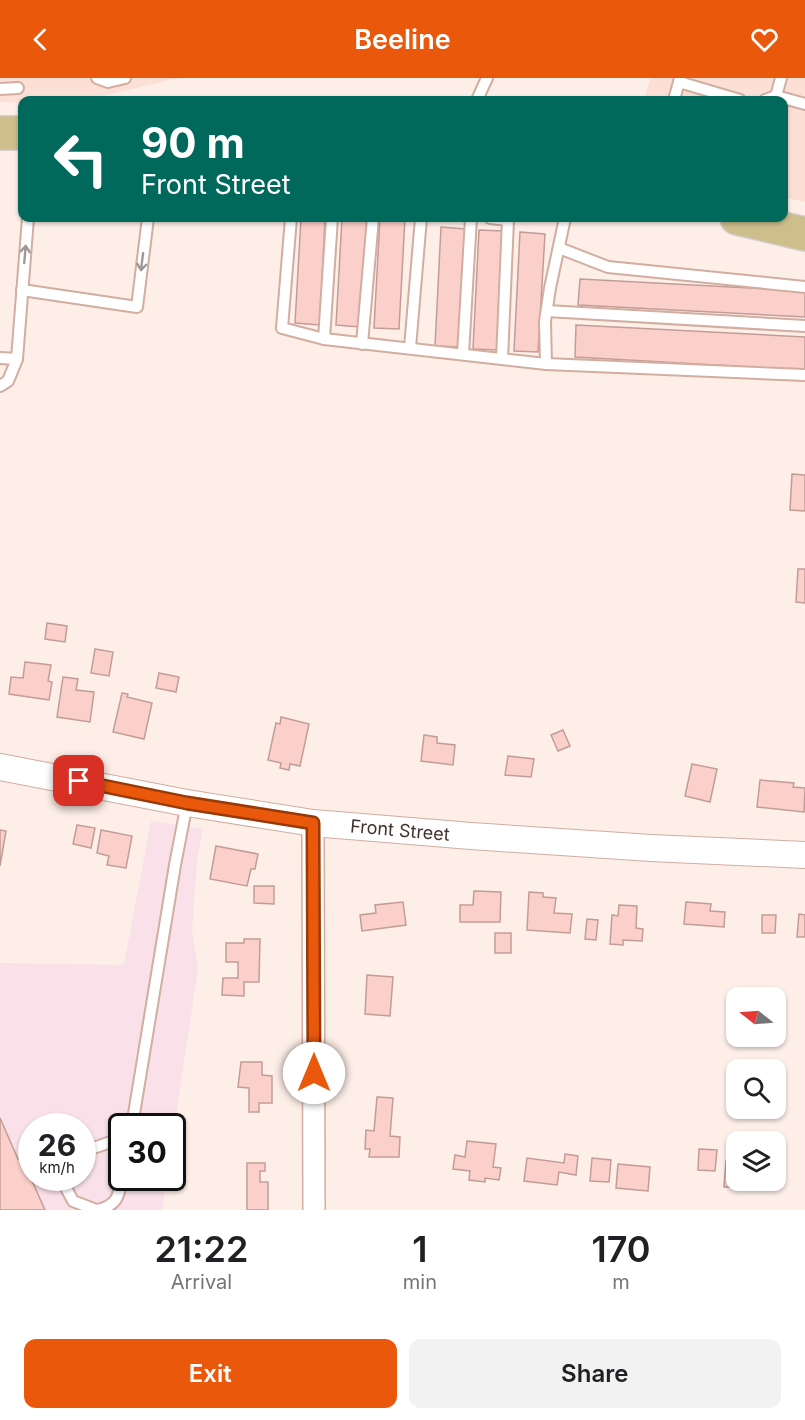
<!DOCTYPE html>
<style>
body{margin:0;font-family:Inter,sans-serif;background:#f2f2f2;color:#202124;height:100vh;display:flex;flex-direction:column;font-size:22px;white-space:nowrap}
*{box-sizing:border-box;margin:0}
p{font-size:20px;color:#757577}
.icon{flex:none;width:33px;height:33px;fill:none;stroke:currentColor;stroke-width:2;stroke-linecap:round;stroke-linejoin:round}
.map{position:relative;height:1132px;overflow:hidden}
.details{display:flex;flex-direction:column;background:#fff;flex:1}
.details>*{flex:none}
.top-card{position:absolute;left:18px;top:18px;width:770px;height:126px;border-radius:12px;box-shadow:0 2px 4px #0004;background:#00695c;color:#fff;overflow:hidden}
.needle{width:39px;rotate:287deg}
.tools{position:absolute;left:726px;top:909px;display:grid;gap:12px}
.tools a{display:grid;place-items:center;width:60px;height:60px;border-radius:12px;background:#fff;box-shadow:0 2px 4px #0004;font-size:30px}
.speed{position:absolute;left:18px;top:1035px;display:flex;gap:12px;font-size:30px;font-weight:700;text-align:center}
.speed>*{display:grid;place-content:center;width:78px;height:78px;border-radius:50%;background:#fff;box-shadow:0 2px 4px #0004;line-height:1}
.speed small{font-size:15px;font-weight:400}
.speed .limit{border:3px solid #111;border-radius:9px;background:#fff;color:#111}
.pin{position:absolute;display:grid;place-items:center;width:51px;height:51px;color:#fff;margin:-26px;border-radius:12px;box-shadow:0 3px 9px #0006}
.me{position:absolute;width:66px;margin:-33px;rotate:0deg;stroke-linejoin:round;filter:drop-shadow(0 0 4px #0008)}
.turn{display:flex;align-items:center;gap:21px;height:126px;padding:0 24px;font-size:27px}
.turn .icon{width:78px;height:78px;stroke-width:2.5}
.turn b{display:block;font-size:42px;line-height:51px}
.eta{display:flex;justify-content:space-evenly;align-items:center;height:102px;text-align:center}
.eta b{font-size:36px;font-weight:600;line-height:42px}
.primary-button{display:flex;gap:12px;margin-top:auto;padding:12px 24px}
.primary-button a{flex:1;height:69px;border-radius:12px;background:#ea580c;color:#fff;font-size:24px;font-weight:600;line-height:69px;text-align:center}
.primary-button a+a{background:#f2f2f2;color:#202124}
header{display:flex;justify-content:space-between;align-items:center;height:78px;padding:0 24px;background:#ea580c;color:#fff;font-size:27px;font-weight:600}
.map>svg:first-child{display:block}
.built{fill:#fce0d6}
.education{fill:#f9e0e9;fill-rule:evenodd}
.building{fill:#fcd0ca;stroke:#c39c97;stroke-width:1.5}
.lines{fill:none;stroke-linecap:round;stroke-linejoin:round}
.service-casing{stroke:#d2ada0;stroke-width:14}
.minor-casing{stroke:#d2ada0;stroke-width:24}
.tertiary-casing{stroke:#d2ada0;stroke-width:28}
.primary-casing{stroke:#d1cecd;stroke-width:36}
.service{stroke:#fff;stroke-width:10}
.minor{stroke:#fff;stroke-width:21}
.tertiary{stroke:#fff;stroke-width:26}
.primary{stroke:#cdbe8b;stroke-width:33}
.oneway{stroke:#a09896}
.route-casing{stroke:#983908;stroke-width:15}
.route{stroke:#ea580c;stroke-width:10}
.labels{text-anchor:middle;dominant-baseline:central;stroke-width:5;stroke-linejoin:round;paint-order:stroke}
.street-label{font-size:18px;fill:#41322d;stroke:#fff}
</style>
<header><svg class="icon" aria-label="back" viewBox="0 0 24 24"><path d="M15 5l-7 7 7 7"/></svg>Beeline<svg class="icon" aria-label="heart" viewBox="0 0 24 24"><path d="M12 20l-8-8c-3-5 5-10 8-4 3-6 11-1 8 4z"/></svg></header>
<div class="map">
<svg width="805" height="1132" viewBox="0 0 805 1132">
<rect width="100%" height="100%" fill="#fdeee8"/>
<g class="built">
<path d="M0,0H180L84,22H22V25L0,24Z"/>
<path d="M650,0H805V124L783,119V22H644Z"/>
</g>
<path class="education" d="M151,743L203,751L197,782L192,853L198,891L173,1057L172,1048H122V1100H167L162,1132H0V885L124,887ZM32,1048H82V1100H32Z"/>
<g class="building">
<path d="M301,140H325L320,247L295,245Z"/>
<path d="M342,140H367L360,249L336,247Z"/>
<path d="M380,140H405L399,251L374,250Z"/>
<path d="M441,149L466,151L459,269L435,268Z"/>
<path d="M479,152L504,153L497,272L473,271Z"/>
<path d="M520,154L545,156L538,274L514,273Z"/>
<path d="M580,201L805,213V239L578,227Z"/>
<path d="M576,247L805,259V292L575,279Z"/>
<path d="M792,396L805,397V433L790,432Z"/>
<path d="M798,491H805V525L796,524Z"/>
<path d="M47,545L67,548L65,564L45,561Z"/>
<path d="M95,571L113,574L109,598L91,595Z"/>
<path d="M25,584L51,587L48,603L52,604L49,622L9,616L11,599L23,600Z"/>
<path d="M159,595L179,599L176,614L156,610Z"/>
<path d="M63,599L78,601L76,612L94,614L90,644L57,639Z"/>
<path d="M122,615L128,616L127,619L152,625L144,661L113,654Z"/>
<path d="M281,639L309,646L300,688L290,686L289,692L280,690L281,685L268,682L276,645L280,646Z"/>
<path d="M563,652L570,668L558,673L551,657Z"/>
<path d="M424,657L437,659V665L455,667L453,687L421,683Z"/>
<path d="M508,678L534,681L531,699L505,697Z"/>
<path d="M692,686L717,691L710,724L685,718Z"/>
<path d="M760,702L794,705L793,709L805,710L804,734L757,729Z"/>
<path d="M77,747L95,750L91,770L73,766Z"/>
<path d="M0,752L6,753L0,788Z"/>
<path d="M101,752L132,758L126,790L107,787L109,778L97,775Z"/>
<path d="M216,768L258,776L255,791H251L247,808L210,801Z"/>
<path d="M254,808H274V826L254,825Z"/>
<path d="M474,813L501,814L500,844H460V827H473Z"/>
<path d="M529,814L543,815V819L556,820L554,835L572,836L570,855L527,852Z"/>
<path d="M403,824L406,847L362,853L360,837L376,835L375,827Z"/>
<path d="M686,824L711,826L710,833L725,834L724,849L684,846Z"/>
<path d="M619,827L637,828L636,850L643,851L642,863L623,862V867L610,866L612,837L618,838Z"/>
<path d="M799,836L805,837V859H797Z"/>
<path d="M762,837H776L775,855H762Z"/>
<path d="M587,841L598,842L596,862L585,861Z"/>
<rect x="495" y="855" width="16" height="20"/>
<path d="M244,861H260L259,904H244V918L222,917L223,900H238V884H226V865H244Z"/>
<path d="M367,897L393,899L390,938L365,936Z"/>
<path d="M241,984H262V997L272,998V1025H259V1034H249V1010L238,1009Z"/>
<path d="M377,1019L393,1020L390,1058L400,1059L399,1079H369L370,1071H365L366,1052L374,1053Z"/>
<path d="M0,1040L18,1081L22,1080L45,1132H0Z"/>
<path d="M467,1063L496,1066L493,1089L501,1090L499,1102L485,1100V1104L469,1102L470,1093L453,1091L455,1077L465,1079Z"/>
<path d="M699,1071L717,1072L715,1093L698,1092Z"/>
<path d="M736,1071V1102H763L762,1109H724L726,1083L735,1084Z"/>
<path d="M565,1076L578,1078L576,1097L559,1094L557,1107L524,1103L527,1080L564,1085Z"/>
<path d="M592,1080L611,1082L609,1104L590,1103Z"/>
<path d="M247,1085H265V1093H260V1104H268V1132H247Z"/>
<path d="M618,1086L650,1089L648,1113L616,1110Z"/>
</g>
<g class="lines">
<g class="service-casing">
<g id="service">
<path d="M97,0L108,4L125,0"/>
<path d="M680,0L679,4L740,22"/>
<path d="M0,11L18,10"/>
<path d="M477,22L487,0"/>
<path d="M674,22L679,4"/>
<path d="M765,22L776,18L805,26"/>
<path d="M775,22L781,0"/>
<path d="M291,140L282,250L324,261L546,286L805,297"/>
<path d="M490,140L508,142L502,281"/>
<path d="M559,170L608,189L805,209"/>
<path d="M22,212L137,229L148,140"/>
<path d="M547,233L805,248"/>
<path d="M324,261L332,140"/>
<path d="M362,266L373,140"/>
<path d="M410,270L421,140"/>
<path d="M463,276L471,140"/>
<path d="M0,280L17,281"/>
<path d="M546,286L545,243L550,210L565,140"/>
<path d="M0,308L8,303L17,281L28,140"/>
<path d="M132,1048L175,787L187,725"/>
<path d="M82,1074L122,1060"/>
<path d="M66,1100L65,1108L73,1123L96,1132"/>
<path d="M97,1132C117,1128 119,1118 122,1100"/>
</g>
</g>
<g class="minor-casing">
<path id="minor" d="M313,745L314,1132"/>
</g>
<g class="tertiary-casing">
<path id="tertiary" d="M0,689L187,725L313,745L471,758L651,770L805,777"/>
</g>
<g class="primary-casing">
<g id="primary">
<path d="M0,55H22"/>
<path d="M737,140L805,156"/>
</g>
</g>
<use href="#service" class="service"/>
<use href="#minor" class="minor"/>
<use href="#tertiary" class="tertiary"/>
<use href="#primary" class="primary"/>
</g>
<defs><path id="oneway-shaft" d="M-6 0H5M1.5-3L5.5 0L1.5 3" fill="none" stroke-width="1.6" stroke-linecap="round" stroke-linejoin="round" transform="scale(1.5)"/></defs>
<g class="oneway">
<use href="#oneway-shaft" transform="translate(25 176) rotate(-85)"/>
<use href="#oneway-shaft" transform="translate(142 184) rotate(97)"/>
</g>
<g class="lines">
<g class="route-casing">
<path id="route" d="M79,703L187,725L313,745L314,995"/>
</g>
<use href="#route" class="route"/>
</g>
<g class="labels">
<g class="street-label">
<text transform="translate(400 752) rotate(5)">Front Street</text>
</g>
</g>
</svg>
<div class="tools">
<a><svg class="needle" viewBox="-14 -14 28 28"><path d="M0-13l5 13h-10z" fill="#e53935"/><path d="M0 13l5-13h-10z" fill="#757577"/></svg></a>
<a><svg class="icon" aria-label="search" viewBox="0 0 24 24"><circle cx="10" cy="10" r="6"/><path d="M15 15l6 6"/></svg></a>
<a><svg class="icon" aria-label="layers" viewBox="0 0 24 24"><path d="M12 4l9 5-9 5-9-5zM3 14l9 5 9-5"/></svg></a>
</div>
<div class="speed"><div>26<small>km/h</small></div><div class="limit">30</div></div>
<div class="pin" style="left:79px;top:703px;background:#d93025"><svg class="icon" aria-label="arrive" viewBox="0 0 24 24"><path d="M6 21V4h12l-3 4 3 4H6"/></svg></div>
<svg class="me" style="left:314px;top:995px" viewBox="-20 -20 40 40"><circle r="19" fill="#fff"/><path d="M0-13L10 11 0 6-10 11z" fill="#ea580c"/></svg>
<div class="top-card">
<div class="turn"><svg class="icon" aria-label="left" viewBox="0 0 24 24"><path d="M17 20v-9H6M10 6l-5 5 5 5"/></svg><div><b>90 m</b>Front Street</div></div>
</div>
</div>
<section class="details">
<div class="eta">
<div><b>21:22</b><p>Arrival</p></div>
<div><b>1</b><p>min</p></div>
<div><b>170</b><p>m</p></div>
</div>
<div class="primary-button"><a>Exit</a><a>Share</a></div>
</section>
